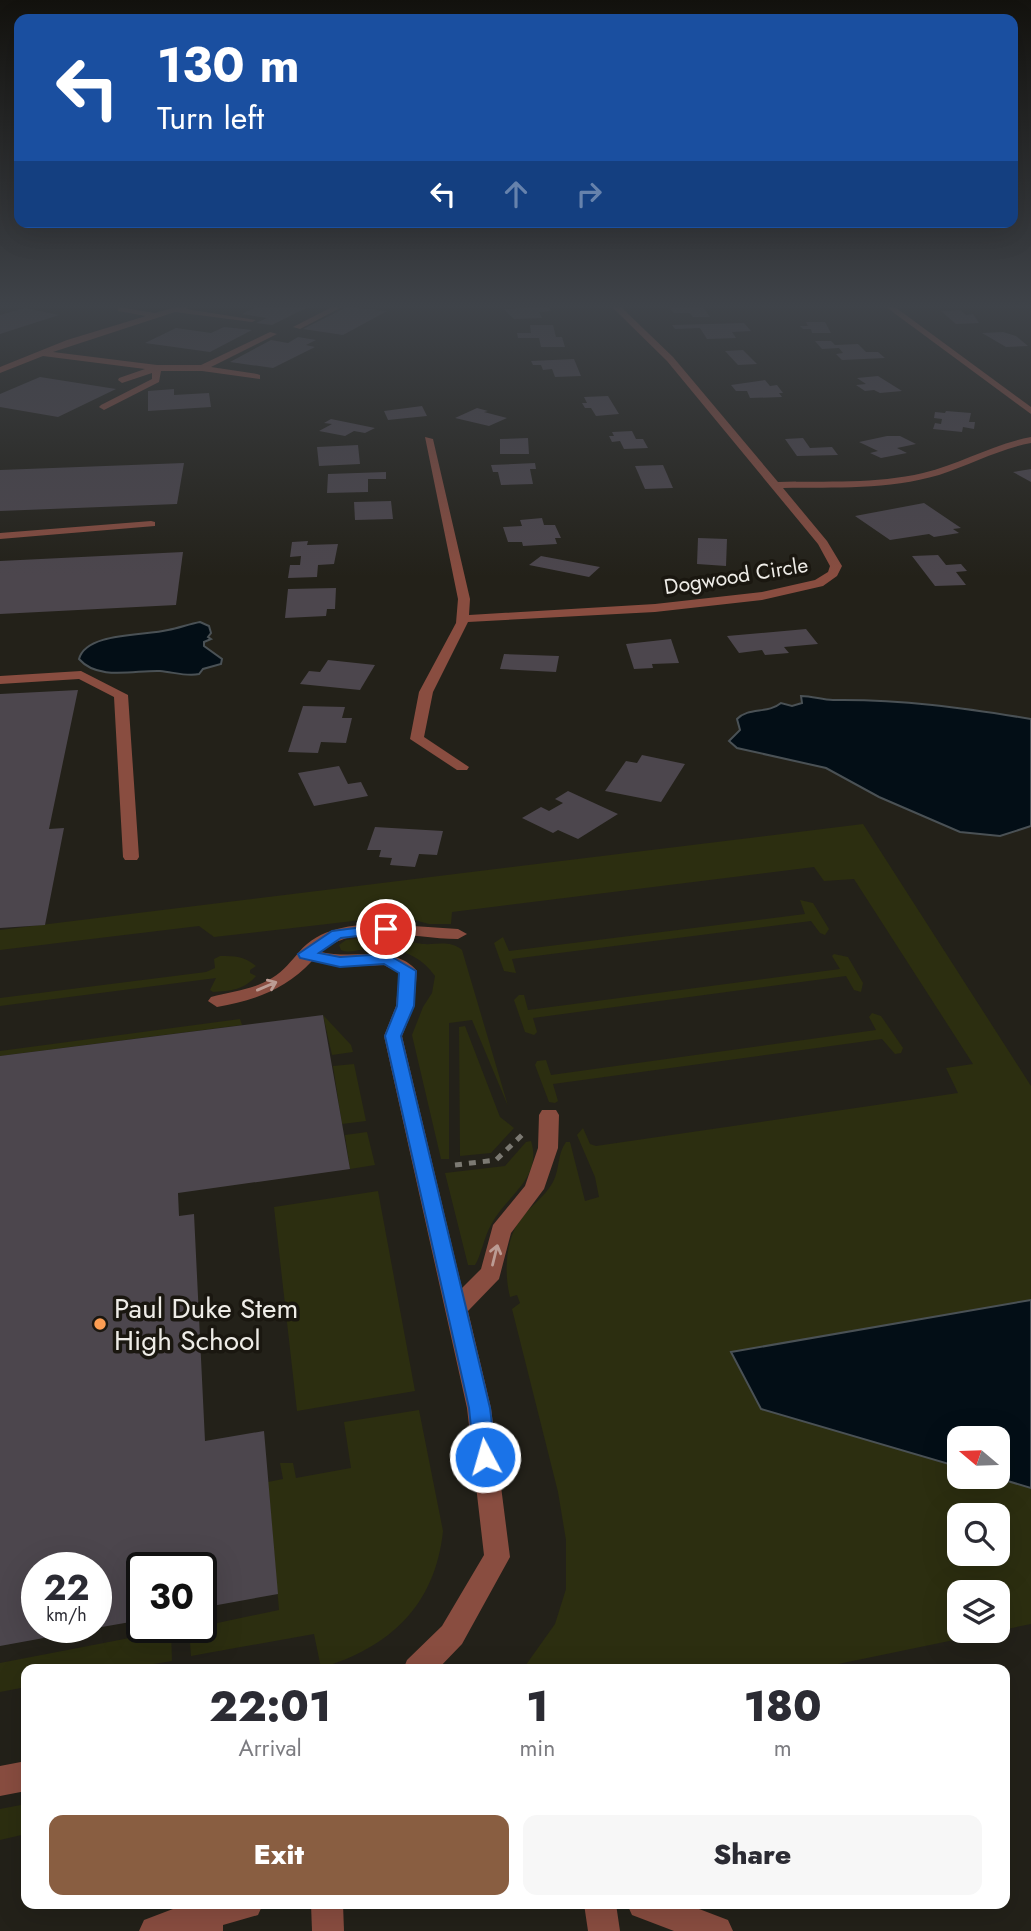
<!DOCTYPE html>
<style>
body{margin:0;font-family:Jost,sans-serif;background:#f7f7f7;color:#2b2b33;height:100vh;display:flex;flex-direction:column;font-size:26px;white-space:nowrap}
*{box-sizing:border-box;margin:0}
p{font-size:23px;color:#7c7c81}
.icon{flex:none;width:38px;height:38px;fill:none;stroke:currentColor;stroke-width:2;stroke-linecap:round;stroke-linejoin:round}
.map{position:relative;flex:1;overflow:hidden}
.side{position:absolute;left:21px;top:1664px;width:989px;height:245px;display:flex;flex-direction:column;background:#fff;border-radius:14px;box-shadow:0 7px 28px #0002}
.side>*{flex:none}
.guide{position:absolute;left:14px;top:14px;width:1004px;height:214px;border-radius:14px;box-shadow:0 7px 28px #0002;background:#1a4fa0;color:#fff;overflow:hidden}
.needle{width:46px;rotate:289deg}
.buttons{position:absolute;left:947px;top:1426px;display:grid;gap:14px}
.buttons a{display:grid;place-items:center;width:63px;height:63px;border-radius:14px;background:#fff;box-shadow:0 7px 28px #0002;font-size:35px}
.speed{position:absolute;left:21px;top:1552px;display:flex;gap:14px;font-size:35px;font-weight:700;text-align:center}
.speed>*{display:grid;place-content:center;width:91px;height:91px;border-radius:50%;background:#fff;box-shadow:0 7px 28px #0002;line-height:1}
.speed small{font-size:18px;font-weight:400}
.speed .limit{border:4px solid #111;border-radius:10px;background:#fff;color:#111}
.pin{position:absolute;display:grid;place-items:center;width:60px;height:60px;color:#fff;margin:-30px;border:4px solid #fff;border-radius:50%;box-shadow:0 2px 7px #0007}
.me{position:absolute;width:77px;margin:-38px;rotate:354deg;stroke-linejoin:round;filter:drop-shadow(0 0 5px #0008)}
.turn{display:flex;align-items:center;gap:24px;height:147px;padding:0 28px;font-size:32px}
.turn .icon{width:91px;height:91px;stroke-width:2.5}
.turn b{display:block;font-size:49px;line-height:60px}
.lanes{display:flex;align-items:center;height:66px;padding:0 28px;background:#0003;justify-content:center;gap:35px;direction:ltr}
.lanes .off{opacity:.35}
.eta{display:flex;justify-content:space-evenly;align-items:center;height:119px;text-align:center}
.eta b{font-size:42px;font-weight:800;line-height:49px}
.action{display:flex;gap:14px;margin-top:auto;padding:14px 28px}
.action a{flex:1;height:80px;border-radius:14px;background:#895e41;color:#fff;font-size:28px;font-weight:800;line-height:80px;text-align:center}
.action a+a{background:#f7f7f7;color:#2b2b33}
.map>svg:first-child{display:block}
.green{fill:#2c2e10;fill-rule:evenodd}
.water{fill:#030e16;stroke:#4a5155;stroke-width:2}
.building{fill:#4c464d}
.lines{fill:none;stroke-linecap:round;stroke-linejoin:round}
.path{stroke:#7c7a73;stroke-width:5;stroke-dasharray:7 7;stroke-linecap:butt}
.minor{fill:#894d40;fill-rule:evenodd}
.oneway{stroke:#bc9c94}
.route{fill:#1a73e8;stroke:#114b97;stroke-width:2}
.poi-dot{fill:#fc9d53;stroke:#1a1710;stroke-width:2.5}
.labels{text-anchor:middle;dominant-baseline:central;stroke-width:7;stroke-linejoin:round;paint-order:stroke}
.far-street-label{font-size:21px;fill:#eeece7;stroke:#1a1710}
.near-poi-label{font-size:28px;fill:#eeece7;stroke:#1a1710;text-anchor:start}
</style>
<div class="map">
<svg width="1031" height="1931" viewBox="0 0 1031 1931">
<rect width="100%" height="100%" fill="#232119"/>
<g class="green">
<path d="M863,824L1031,1086V1300L731,1353L959,1467V1477H994L1031,1488V1624L814,1669H523L555,1624L566,1589V1540L558,1492L512,1309L520,1303L517,1295L510,1297C504,1274 505,1239 521,1219C530,1206 545,1197 553,1182C560,1169 557,1154 566,1142H570L585,1201L599,1197L595,1177L577,1135L583,1128L590,1144L596,1146L958,1093L946,1068L973,1064L854,879L824,881L814,867L452,912L451,924H429L403,917L378,918L376,914L362,920L214,937L199,926L0,950V930ZM959,1516H998V1554H959ZM959,1592H998V1631H959Z"/>
<path d="M800,900L813,903L829,929L825,935L820,933L811,921L512,959L516,973L504,971L494,943L503,937L509,951L805,914Z"/>
<path d="M384,936C398,936 410,943 423,944C437,945 450,940 462,950L508,1106L472,1020L449,1023V1159H441L412,1035L423,1007L432,993L435,976C419,953 396,947 368,949C358,949 350,954 341,950L339,945L346,940Z"/>
<path d="M834,954L848,957L863,983L861,992L854,990L846,976L533,1018L537,1032L534,1035L525,1032L514,1000L519,995H524L528,1010L840,969L832,956Z"/>
<path d="M220,956C235,956 244,956 256,966L250,970V973L256,976C244,990 230,991 213,992L210,990L216,978L0,1006V998L206,972L215,968L214,959Z"/>
<path d="M872,1013L881,1016L903,1048L901,1053L895,1054L882,1039L553,1084L558,1101L555,1103L549,1102L535,1065L537,1061L546,1060L551,1075L876,1030L869,1017Z"/>
<path d="M323,1015L351,1045L353,1052L332,1055Z"/>
<path d="M240,1019L242,1025L0,1056V1051Z"/>
<path d="M465,1026L500,1117L514,1128L491,1153L460,1156L459,1027Z"/>
<path d="M354,1064L366,1121L342,1124L333,1066Z"/>
<path d="M367,1132L375,1165L350,1169L345,1135Z"/>
<path d="M531,1141C543,1178 506,1196 491,1225C484,1237 481,1256 475,1265H468L445,1173L505,1166L526,1142Z"/>
<path d="M378,1191L415,1391L297,1411L274,1207Z"/>
<path d="M419,1410L443,1531C435,1606 390,1647 321,1668L314,1634L191,1656L189,1629L279,1610L268,1482L283,1479L280,1463H293L296,1478L351,1468L344,1422Z"/>
<path d="M171,1630L172,1661L123,1669L26,1670V1687L0,1692V1663Z"/>
<path d="M26,1804V1834L0,1840V1809Z"/>
</g>
<g class="water">
<path d="M200,622L209,626L211,633L208,637L211,639L204,642V646L222,659L221,664L203,669L199,674C187,677 173,672 160,671C135,670 98,681 79,659C86,632 145,636 168,630C179,628 189,624 200,622Z"/>
<path d="M801,696C813,696 822,700 833,700C900,699 965,708 1031,719V826L1000,836L960,832L879,797L826,768L737,748L729,741L740,730L737,719C748,707 768,714 781,703L792,706L802,703Z"/>
<path d="M1031,1300V1488L994,1477H998V1438H959V1467L761,1409L731,1352Z"/>
</g>
<g class="building">
<path d="M257,307H308L272,325L256,323L267,318L242,314Z"/>
<path d="M347,307L387,311L343,335L303,329Z"/>
<path d="M548,307L551,311L539,312L542,318L514,319L504,309Z"/>
<path d="M703,307L710,317H693L690,313H674L670,308Z"/>
<path d="M25,308L59,315L0,334V315Z"/>
<path d="M960,310L966,315L973,314L979,323L956,324L941,311Z"/>
<path d="M806,322H825L831,333H812L811,329H803L800,326H808Z"/>
<path d="M744,323L751,331L732,332L736,338L707,339L700,328L675,329L672,325Z"/>
<path d="M530,325H553L556,337H562L565,347H541L539,338H518L517,333H531Z"/>
<path d="M224,327L252,330L210,352L145,343L176,328L211,333Z"/>
<path d="M1003,332L1016,336L1028,346L1006,347L982,333Z"/>
<path d="M298,337L316,340L306,345L315,347L273,368L230,362L271,340L288,343Z"/>
<path d="M815,341H831L835,345L858,344L866,352H878L885,358L842,360L836,354L843,353L839,348L822,349Z"/>
<path d="M743,350L757,364L738,365L725,351Z"/>
<path d="M574,359L581,376L555,377L552,369L543,370L541,365H533L531,361Z"/>
<path d="M878,376L902,391L880,393L874,390L865,391L856,385L866,384L857,378Z"/>
<path d="M40,377L116,389L58,417L0,407V394Z"/>
<path d="M765,380L770,386L777,385L783,393H779L782,397L750,398L747,391H736L731,385Z"/>
<path d="M174,389V395L209,393L211,407L148,411V391Z"/>
<path d="M608,396L619,414L596,416L591,408H585L582,403H587L584,397Z"/>
<path d="M422,406L427,416L388,420L384,411Z"/>
<path d="M477,408L488,411L484,412L507,418L489,426L455,418Z"/>
<path d="M946,411L971,413L969,422H975L974,429L963,427L962,432L933,429L935,423L941,424L942,419L934,418L935,412L945,413Z"/>
<path d="M331,419L375,428L365,433L354,431L345,436L319,431L332,424L324,423Z"/>
<path d="M632,431L636,439H643L648,448L624,449L620,441L612,442L609,436H614L612,432Z"/>
<path d="M887,436H900L916,444L897,448L907,453L881,458L870,453L878,451L859,442Z"/>
<path d="M528,438L529,454H500V439Z"/>
<path d="M803,438L810,448L832,447L838,455L797,456L785,439Z"/>
<path d="M358,445L360,464L319,466L317,447Z"/>
<path d="M184,463L177,504L0,511V470Z"/>
<path d="M535,463L536,469H530L533,484L501,485L498,472H493L491,465Z"/>
<path d="M663,465L673,488L645,489L635,466Z"/>
<path d="M1031,469V482L1013,472Z"/>
<path d="M386,472V479H368V492L327,493L328,474Z"/>
<path d="M391,501L393,519L355,520L354,502Z"/>
<path d="M924,503L961,528L953,529L959,533L934,537L929,534L890,540L855,516Z"/>
<path d="M542,518L544,525H555L561,538H555L557,544L523,546L522,542H508L503,527L522,526L520,520Z"/>
<path d="M698,538L727,539L726,566L697,564Z"/>
<path d="M308,541L307,545L338,544L334,564L318,565L317,577L288,578L290,565H300L301,556L290,557L292,542Z"/>
<path d="M183,552L176,605L0,614V561Z"/>
<path d="M938,555L946,565L961,564L967,571L956,572L966,585L935,586L912,556Z"/>
<path d="M541,556L600,567L589,577L529,565Z"/>
<path d="M336,588L335,609H327L326,616L285,618L288,589Z"/>
<path d="M806,629L818,644L784,647L789,653L765,655L762,650L739,653L727,636Z"/>
<path d="M671,639L679,663L652,664L653,668L634,669L626,644Z"/>
<path d="M504,654L559,656L556,672L500,669Z"/>
<path d="M328,660L375,665L360,690L300,684L309,671L320,672Z"/>
<path d="M78,690L49,829L64,828L45,925L0,928V694Z"/>
<path d="M303,706L345,707L342,718H352L346,743L321,742L318,753L288,752Z"/>
<path d="M642,755L685,764L661,802L605,791L626,761L637,763Z"/>
<path d="M339,766L348,784L361,782L368,796L314,806L298,773Z"/>
<path d="M568,791L618,814L578,839L558,830L553,833L522,818L541,807L549,811L563,803L555,799Z"/>
<path d="M375,827L443,831L437,855L419,854L415,867L390,865L392,858L379,857L381,850H367Z"/>
<path d="M323,1015L350,1169L178,1193L179,1216L194,1214L205,1441L264,1431L278,1594L201,1608V1568H142V1620L96,1628V1568H37V1628L93,1629L0,1646V1056Z"/>
</g>
<g class="lines">
<path class="path" d="M455,1165L496,1160L523,1134"/>
<g class="minor">
<path d="M118,307L155,313L176,307H188L186,309L256,320L252,322L175,312L53,352L157,365H201L270,332L277,334L211,367L257,374L260,375V379L202,371H161L159,382L104,410L99,407L101,405L152,379V373L122,383L118,380L119,378L145,369L43,356L0,373V367L67,340L146,316L118,311Z"/>
<path d="M332,307H342L300,329L293,327Z"/>
<path d="M612,307H621L673,357L778,482C826,481 876,484 923,473C960,464 993,444 1031,437V443C999,449 970,465 939,475C888,490 835,487 783,488L827,541L842,566L837,576L823,586L762,600L655,612L468,622L433,692L424,737L469,767L467,770H457L410,739L419,692L456,623L458,599L425,437L433,439L470,599L469,615L655,604L762,592L815,580L828,572L830,566L818,544L667,361Z"/>
<path d="M886,307H895L1031,407V414Z"/>
<path d="M151,521L155,522V526L0,539V533Z"/>
<path d="M81,671L128,695L139,857L137,860H125L123,857L114,697L79,679L0,684V676Z"/>
<path d="M383,924L458,929L467,934L458,939C414,939 357,921 321,952C352,960 395,944 417,971L414,1006L402,1036L462,1288L481,1269L493,1225L525,1186L538,1148L539,1115L542,1110H556L559,1115L558,1148L544,1189L511,1233L499,1279L468,1311L491,1408L510,1557L462,1644L437,1670H403L407,1660L442,1626L484,1555L467,1408L384,1036L396,1006L399,973L384,965L340,967L312,961C285,990 255,1000 217,1007L208,1001L211,997C232,991 253,990 272,978C284,971 291,961 299,952C319,928 353,924 383,924Z"/>
<path d="M26,1761V1791L0,1796V1766Z"/>
<path d="M186,1904H263L258,1915L223,1925V1931H139L144,1920Z"/>
<path d="M311,1904H343L344,1931H312Z"/>
<path d="M584,1904H616L620,1931H588Z"/>
<path d="M627,1904H686L728,1920L733,1931H674L632,1915Z"/>
</g>
</g>
<defs><path id="oneway-shaft" d="M-6 0H5M1.5-3L5.5 0L1.5 3" fill="none" stroke-width="1.6" stroke-linecap="round" stroke-linejoin="round" transform="scale(1.75)"/></defs>
<g class="oneway">
<use href="#oneway-shaft" transform="translate(267 986) rotate(-23)"/>
<use href="#oneway-shaft" transform="translate(495 1255) rotate(-76)"/>
</g>
<linearGradient id="sky" x2="0" y2="1"><stop stop-color="#13120e"/><stop offset="0.53" stop-color="#3f4349"/><stop offset="1" stop-color="#3f4349" stop-opacity="0"/></linearGradient>
<rect width="1031" height="577" fill="url(#sky)"/>
<path class="route" d="M386,924L394,929L392,932L341,938L319,953L340,957L387,954L416,971L414,1006L401,1036L490,1408L496,1457L493,1464L485,1467L477,1464L474,1457L469,1408L385,1036L397,1006L399,973L384,964L340,967L300,958L298,954L332,931Z"/>
<circle class="poi-dot" cx="100" cy="1324" r="7"/>
<g class="labels">
<g class="far-street-label">
<text transform="translate(736 576) rotate(-9)">Dogwood Circle</text>
</g>
<g class="near-poi-label">
<text x="114" y="1308">Paul Duke Stem<tspan x="114" dy="32">High School</tspan></text>
</g>
</g>
</svg>
<div class="buttons">
<a><svg class="needle" viewBox="-14 -14 28 28"><path d="M0-13l5 13h-10z" fill="#e53935"/><path d="M0 13l5-13h-10z" fill="#7c7c81"/></svg></a>
<a><svg class="icon" aria-label="search" viewBox="0 0 24 24"><circle cx="10" cy="10" r="6"/><path d="M15 15l6 6"/></svg></a>
<a><svg class="icon" aria-label="layers" viewBox="0 0 24 24"><path d="M12 4l9 5-9 5-9-5zM3 14l9 5 9-5"/></svg></a>
</div>
<div class="speed"><div>22<small>km/h</small></div><div class="limit">30</div></div>
<div class="pin" style="left:386px;top:929px;background:#d93025"><svg class="icon" aria-label="arrive" viewBox="0 0 24 24"><path d="M6 21V4h12l-3 4 3 4H6"/></svg></div>
<svg class="me" style="left:485px;top:1457px" viewBox="-20 -20 40 40"><circle r="17" fill="#1a73e8" stroke="#fff" stroke-width="3"/><path d="M0-11L8 9 0 5-8 9z" fill="#fff"/></svg>
<div class="guide">
<div class="turn"><svg class="icon" aria-label="left" viewBox="0 0 24 24"><path d="M17 20v-9H6M10 6l-5 5 5 5"/></svg><div><b>130 m</b>Turn left</div></div>
<div class="lanes"><svg class="icon" aria-label="left" viewBox="0 0 24 24"><path d="M17 20v-9H6M10 6l-5 5 5 5"/></svg><svg class="icon off" aria-label="ahead" viewBox="0 0 24 24"><path d="M12 20V5M6 11l6-6 6 6"/></svg><svg class="icon off" aria-label="right" viewBox="0 0 24 24"><path d="M7 20v-9h11M14 6l5 5-5 5"/></svg></div>
</div>
<section class="side">
<div class="eta">
<div><b>22:01</b><p>Arrival</p></div>
<div><b>1</b><p>min</p></div>
<div><b>180</b><p>m</p></div>
</div>
<div class="action"><a>Exit</a><a>Share</a></div>
</section>
</div>
